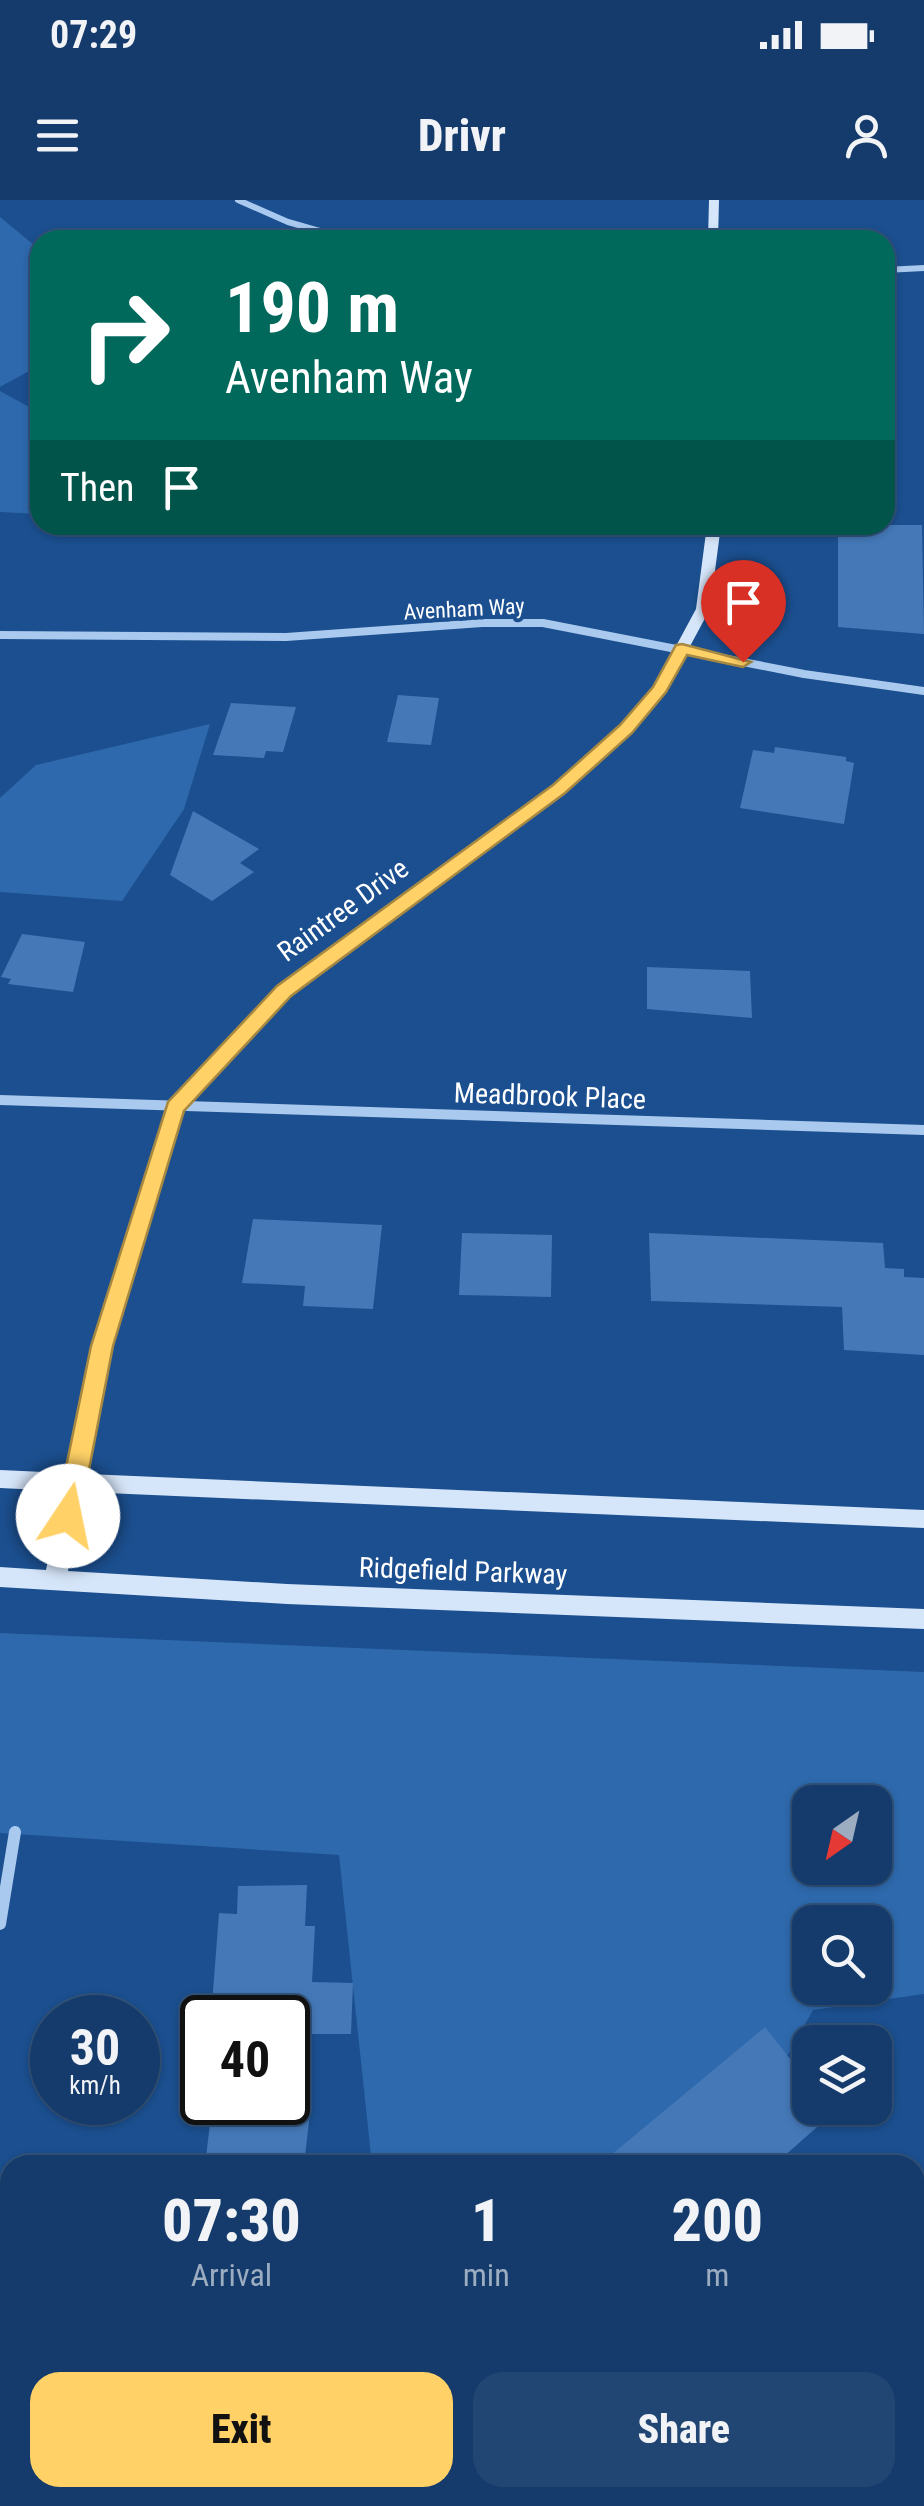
<!DOCTYPE html>
<style>
body{margin:0;font-family:"Roboto Condensed",sans-serif;background:#214673;color:#f1f3f6;height:100vh;display:flex;flex-direction:column;font-size:38px;white-space:nowrap}
*{box-sizing:border-box;margin:0}
p{font-size:32px;color:#9dadc1}
.icon{flex:none;width:55px;height:55px;fill:none;stroke:currentColor;stroke-width:2;stroke-linecap:round;stroke-linejoin:round}
.map{position:relative;flex:1;overflow:hidden}
.side{position:absolute;left:0px;top:1955px;width:925px;height:352px;display:flex;flex-direction:column;background:#143b6b;border-radius:30px 30px 0 0;box-shadow:0 2px 8px #0004,0 0 0 2px #33557e}
.side>*{flex:none}
.hud{position:absolute;left:30px;top:30px;width:865px;height:305px;border-radius:30px;box-shadow:0 2px 8px #0004,0 0 0 2px #33557e;background:#00695c;color:#fff;overflow:hidden}
.needle{width:65px;rotate:214deg}
.controls{position:absolute;left:792px;top:1585px;display:grid;gap:20px}
.controls a{display:grid;place-items:center;width:100px;height:100px;border-radius:20px;background:#143b6b;box-shadow:0 2px 8px #0004,0 0 0 2px #33557e;font-size:50px}
.speed{position:absolute;left:30px;top:1795px;display:flex;gap:20px;font-size:50px;font-weight:700;text-align:center}
.speed>*{display:grid;place-content:center;width:130px;height:130px;border-radius:50%;background:#143b6b;box-shadow:0 2px 8px #0004,0 0 0 2px #33557e;line-height:1}
.speed small{font-size:25px;font-weight:400}
.speed .limit{border:5px solid #111;border-radius:15px;background:#fff;color:#111}
.pin{position:absolute;display:grid;place-items:center;width:85px;height:85px;color:#fff;margin:-102px -42px;border-radius:50% 50% 50% 0;rotate:-45deg;box-shadow:0 0 10px #0007}
.pin .icon{rotate:45deg}
.me{position:absolute;width:110px;margin:-55px;rotate:11deg;stroke-linejoin:round;filter:drop-shadow(0 0 8px #0008)}
.turn{display:flex;align-items:center;gap:35px;height:210px;padding:0 30px;font-size:45px}
.turn .icon{width:130px;height:130px;stroke-width:2.5}
.turn b{display:block;font-size:70px;line-height:85px}
.then{display:flex;align-items:center;height:95px;padding:0 30px;background:#0003;gap:20px;font-size:38px}
.eta{display:flex;justify-content:space-evenly;align-items:center;height:170px;text-align:center}
.eta b{font-size:60px;font-weight:800;line-height:70px}
.cta{display:flex;gap:20px;margin-top:auto;padding:20px 30px}
.cta a{flex:1;height:115px;border-radius:30px;background:#ffd166;color:#111;font-size:40px;font-weight:800;line-height:115px;text-align:center}
.cta a+a{background:#214673;color:#f1f3f6}
.status{display:flex;justify-content:space-between;align-items:center;height:70px;padding:0 50px;background:#143b6b;direction:ltr}
.status svg{height:28px;fill:currentColor}
header{display:flex;justify-content:space-between;align-items:center;height:130px;padding:0 30px;background:#143b6b;font-size:45px;font-weight:800}
.map>svg:first-child{display:block}
.green{fill:#2e69ad;fill-rule:evenodd}
.building{fill:#4478b7}
.lines{fill:none;stroke-linecap:round;stroke-linejoin:round}
.street-far3{stroke:#a9c9ee;stroke-width:6}
.street-far2{stroke:#a9c9ee;stroke-width:8}
.street-far1{stroke:#a9c9ee;stroke-width:10}
.street{stroke:#a9c9ee;stroke-width:12}
.secondary{fill:#d6e6fa;fill-rule:evenodd}
.route{fill:#ffd166;stroke:#a68842;stroke-width:2.5}
.labels{text-anchor:middle;dominant-baseline:central;stroke-width:8;stroke-linejoin:round;paint-order:stroke}
.far-street-label{font-size:22px;fill:#fff;stroke:#1b4f8f}
.street-label{font-size:28px;fill:#fff;stroke:#1b4f8f}
</style>
<div class="status"><b>07:29</b><svg viewBox="0 0 49 12"><path d="M0 12V9h3v3zM5 12V6h3v6zM10 12V3h3v9zM15 12V0h3v12zM26 1h20v11H26zM47 4h2v5h-2z"/></svg></div>
<header><svg class="icon" aria-label="menu" viewBox="0 0 24 24"><path d="M4 6h16M4 12h16M4 18h16"/></svg>Drivr<svg class="icon" aria-label="person" viewBox="0 0 24 24"><circle cx="12" cy="8" r="4"/><path d="M4 21q1-7 8-7t8 7"/></svg></header>
<div class="map">
<svg width="924" height="2306" viewBox="0 0 924 2306">
<rect width="100%" height="100%" fill="#1b4f8f"/>
<g class="green">
<path d="M0,17L40,50V165L0,187Z"/>
<path d="M0,191L40,213V314L0,312Z"/>
<path d="M210,524L184,609L122,701L0,692V598L36,565Z"/>
<path d="M0,1433L924,1472V1794L813,1810L726,1965H372L339,1655L0,1633ZM810,1602H875V1668H810ZM810,1722H875V1788H810Z"/>
<path d="M366,2298H590L587,2306H365Z"/>
</g>
<g class="building">
<path d="M838,325H922L924,434L838,427Z"/>
<path d="M398,495L439,498L431,545L387,542Z"/>
<path d="M231,503L296,507L283,552L266,551L264,558L213,555Z"/>
<path d="M775,547L846,557V561L854,563L844,624L740,608L753,550L774,553Z"/>
<path d="M193,611L259,649L240,663L254,672L212,701L170,675Z"/>
<path d="M22,734L85,742L73,792L8,784L11,779L1,777Z"/>
<path d="M647,767L750,771L752,818L647,809Z"/>
<path d="M253,1019L382,1025L373,1109L303,1106L305,1086L242,1083Z"/>
<path d="M462,1033L552,1035L551,1097L459,1095Z"/>
<path d="M649,1033L883,1043L885,1068L904,1069V1077L924,1078V1155L844,1150L842,1107L651,1101Z"/>
<path d="M307,1685L305,1726H315L312,1782L353,1783L351,1834H288V1818H222L223,1804H212L219,1713L237,1714L238,1686Z"/>
<path d="M765,1827L810,1884V1908H828L833,1913L774,1965H599Z"/>
<path d="M212,1907L310,1913L304,1965H205Z"/>
</g>
<g class="lines">
<g class="street-far3">
<path d="M238,0L288,22L351,40"/>
<path d="M885,70L924,68"/>
</g>
<path class="street-far2" d="M0,435L286,437L482,423H543L804,474L924,491"/>
<path class="street-far1" d="M0,900L924,930"/>
<path class="street" d="M0,1724L15,1632"/>
<g class="secondary">
<path d="M709,0H719L718,40H708Z"/>
<path d="M707,325H721L710,409L667,489L631,532L564,592L290,795L183,910L112,1146L87,1274L924,1310V1328L83,1292L68,1371L287,1384L924,1409V1429L287,1404L0,1387V1367L46,1370L62,1291L0,1288V1270L66,1273L92,1146L169,902L278,787L554,586L621,526L654,487L696,409Z"/>
</g>
</g>
<path class="route" d="M682,444L751,462L743,467L687,455L666,492L632,533L565,593L291,796L184,911L113,1146L80,1316L77,1324L68,1327L59,1324L56,1316L91,1146L168,902L277,786L553,585L620,525L653,487L676,445Z"/>
<g class="labels">
<g class="far-street-label">
<text transform="translate(464 409) rotate(-3)">Avenham Way</text>
</g>
<g class="street-label">
<text transform="translate(343 710) rotate(-36)">Raintree Drive</text>
<text transform="translate(550 896) rotate(2)">Meadbrook Place</text>
<text transform="translate(463 1371) rotate(2)">Ridgefield Parkway</text>
</g>
</g>
</svg>
<div class="controls">
<a><svg class="needle" viewBox="-14 -14 28 28"><path d="M0-13l5 13h-10z" fill="#e53935"/><path d="M0 13l5-13h-10z" fill="#9dadc1"/></svg></a>
<a><svg class="icon" aria-label="search" viewBox="0 0 24 24"><circle cx="10" cy="10" r="6"/><path d="M15 15l6 6"/></svg></a>
<a><svg class="icon" aria-label="layers" viewBox="0 0 24 24"><path d="M12 4l9 5-9 5-9-5zM3 14l9 5 9-5"/></svg></a>
</div>
<div class="speed"><div>30<small>km/h</small></div><div class="limit">40</div></div>
<div class="pin" style="left:743px;top:462px;background:#d93025"><svg class="icon" aria-label="arrive" viewBox="0 0 24 24"><path d="M6 21V4h12l-3 4 3 4H6"/></svg></div>
<svg class="me" style="left:68px;top:1316px" viewBox="-20 -20 40 40"><circle r="19" fill="#fff"/><path d="M0-13L10 11 0 6-10 11z" fill="#ffd166"/></svg>
<div class="hud">
<div class="turn"><svg class="icon" aria-label="right" viewBox="0 0 24 24"><path d="M7 20v-9h11M14 6l5 5-5 5"/></svg><div><b>190 m</b>Avenham Way</div></div>
<div class="then">Then<svg class="icon" aria-label="arrive" viewBox="0 0 24 24"><path d="M6 21V4h12l-3 4 3 4H6"/></svg></div>
</div>
<section class="side">
<div class="eta">
<div><b>07:30</b><p>Arrival</p></div>
<div><b>1</b><p>min</p></div>
<div><b>200</b><p>m</p></div>
</div>
<div class="cta"><a>Exit</a><a>Share</a></div>
</section>
</div>
